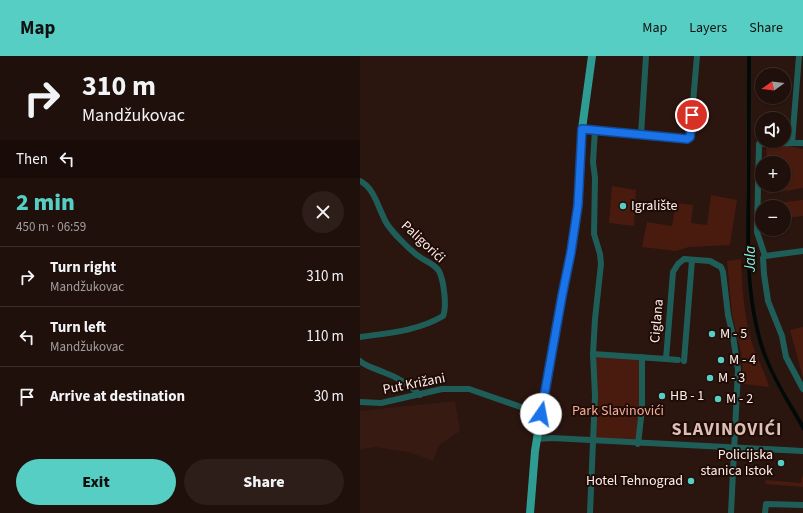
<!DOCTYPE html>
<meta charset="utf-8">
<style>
body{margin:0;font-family:"Source Sans 3",sans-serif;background:#2d1e19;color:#f1f3f6;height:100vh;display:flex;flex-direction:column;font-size:15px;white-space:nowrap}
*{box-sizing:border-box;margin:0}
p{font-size:13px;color:#a29d9d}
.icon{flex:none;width:22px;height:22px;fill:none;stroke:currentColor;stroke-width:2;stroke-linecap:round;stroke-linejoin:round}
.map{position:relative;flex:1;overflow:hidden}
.panel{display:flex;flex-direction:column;background:#20100b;width:360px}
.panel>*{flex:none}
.top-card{background:#20100b;color:#f1f3f6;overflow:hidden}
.needle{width:26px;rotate:256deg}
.controls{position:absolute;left:395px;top:12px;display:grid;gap:8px}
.controls a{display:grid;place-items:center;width:36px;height:36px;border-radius:50%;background:#20100b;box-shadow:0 1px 3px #0004,0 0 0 1px #3d302c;font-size:20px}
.pin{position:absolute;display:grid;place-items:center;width:34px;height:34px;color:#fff;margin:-17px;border:2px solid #fff;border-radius:50%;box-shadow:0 1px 4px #0007}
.me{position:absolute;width:44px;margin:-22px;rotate:12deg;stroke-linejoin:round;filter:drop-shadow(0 0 3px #0008)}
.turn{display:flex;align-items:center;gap:14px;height:84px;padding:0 16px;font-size:18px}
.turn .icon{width:52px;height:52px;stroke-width:2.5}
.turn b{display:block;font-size:28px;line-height:34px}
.then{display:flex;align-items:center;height:38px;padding:0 16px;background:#0003;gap:8px;font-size:15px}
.round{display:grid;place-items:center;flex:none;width:42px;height:42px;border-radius:21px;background:#2d1e19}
.summary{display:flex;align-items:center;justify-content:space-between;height:68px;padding:0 16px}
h1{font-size:24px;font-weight:800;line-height:30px;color:#56cec3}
.button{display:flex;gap:8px;margin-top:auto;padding:8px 16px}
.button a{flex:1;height:46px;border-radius:24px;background:#56cec3;color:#111;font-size:16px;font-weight:800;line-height:46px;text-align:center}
.button a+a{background:#2d1e19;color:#f1f3f6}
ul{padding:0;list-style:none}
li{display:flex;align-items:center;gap:12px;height:60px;padding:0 16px;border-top:1px solid #3d302c}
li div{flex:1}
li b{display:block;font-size:15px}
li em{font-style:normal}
header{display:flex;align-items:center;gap:24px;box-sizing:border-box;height:56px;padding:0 20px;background:#56cec3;color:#111}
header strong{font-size:19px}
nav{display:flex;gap:22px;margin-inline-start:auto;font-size:14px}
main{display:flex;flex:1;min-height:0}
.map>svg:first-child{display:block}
.built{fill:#371b13}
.green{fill:#481b0e}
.water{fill:#000a08}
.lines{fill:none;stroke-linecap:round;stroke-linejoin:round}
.minor{stroke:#1f5e58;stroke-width:6}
.major{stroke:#2f9c93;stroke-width:8}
.route-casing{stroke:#114b97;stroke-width:10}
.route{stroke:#1a73e8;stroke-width:7}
.poi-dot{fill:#56cec3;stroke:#200c07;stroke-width:1.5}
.labels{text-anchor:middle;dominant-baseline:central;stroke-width:4;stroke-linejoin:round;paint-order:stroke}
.poi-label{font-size:14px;fill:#feeeea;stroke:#200c07;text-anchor:start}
.street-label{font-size:14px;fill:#feeeea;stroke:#200c07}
.park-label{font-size:14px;fill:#f6ae9a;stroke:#200c07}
.water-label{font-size:15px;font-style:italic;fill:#7cf8eb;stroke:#200c07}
.district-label{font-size:18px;font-weight:bold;letter-spacing:1px;fill:#ddbfb6;stroke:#200c07}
</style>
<header>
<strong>Map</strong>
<nav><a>Map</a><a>Layers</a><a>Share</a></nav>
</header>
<main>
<section class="panel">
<div class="top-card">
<div class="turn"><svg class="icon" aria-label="right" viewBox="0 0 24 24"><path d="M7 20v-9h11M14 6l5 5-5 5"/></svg><div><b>310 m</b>Mandžukovac</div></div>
<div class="then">Then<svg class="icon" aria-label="left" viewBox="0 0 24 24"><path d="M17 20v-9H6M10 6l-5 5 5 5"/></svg></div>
</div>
<div class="summary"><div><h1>2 min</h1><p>450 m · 06:59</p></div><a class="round"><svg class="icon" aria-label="close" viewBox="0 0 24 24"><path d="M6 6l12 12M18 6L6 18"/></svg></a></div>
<ul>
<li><svg class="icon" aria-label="right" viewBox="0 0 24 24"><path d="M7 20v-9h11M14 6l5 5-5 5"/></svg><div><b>Turn right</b><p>Mandžukovac</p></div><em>310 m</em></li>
<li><svg class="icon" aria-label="left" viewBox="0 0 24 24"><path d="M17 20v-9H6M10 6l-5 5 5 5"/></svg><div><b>Turn left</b><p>Mandžukovac</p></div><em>110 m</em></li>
<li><svg class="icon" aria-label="arrive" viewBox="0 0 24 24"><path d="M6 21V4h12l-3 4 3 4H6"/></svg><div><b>Arrive at destination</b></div><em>30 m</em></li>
</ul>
<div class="button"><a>Exit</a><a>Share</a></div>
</section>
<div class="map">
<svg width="443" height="457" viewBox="0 0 443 457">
<rect width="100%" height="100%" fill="#2a150f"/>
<path class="built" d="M95,345L100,375L79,389L73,405L52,397L16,391L0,393V355Z"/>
<g class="green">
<path d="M406,85L443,93V132L407,138V129H424V107H407Z"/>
<path d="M252,130L276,134L274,170L249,167Z"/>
<path d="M351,139L377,144L370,189L329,191L316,195L282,191L287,166L312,170L316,147L333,149L331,167L347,169Z"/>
<path d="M443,144V160L424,162V151H417V147Z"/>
<path d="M381,203C382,231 384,258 391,284C396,300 404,314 409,331L384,328L381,296L372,259L367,205Z"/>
<path d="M443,271V322L430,274Z"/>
<path d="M233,298L282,301L278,388L232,384Z"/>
<path d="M443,418V431L405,428L406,424L441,427Z"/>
</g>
<path class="water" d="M387,0H391L390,198C391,231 395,265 406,297C415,322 430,345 443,367V375C427,347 409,319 399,288C384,235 386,185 387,131C387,87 387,44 387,0Z"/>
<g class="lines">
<g class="minor">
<path d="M222,73L327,83L330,81L337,0"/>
<path d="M281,79L286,0"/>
<path d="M432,87H443"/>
<path d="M0,125C15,132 19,155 27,168C33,177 48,192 57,199C64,205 74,207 79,215C84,225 87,251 83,260C58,275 28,277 0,281"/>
<path d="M405,200L397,176L399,88L432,87L439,0"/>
<path d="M405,200L403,202L404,218L408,245L422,280L426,301L443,333"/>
<path d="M405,200L443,195"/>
<path d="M233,298L306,303L313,216L318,208L324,203L350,205L361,211L363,216L368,259L373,280L378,314L371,457"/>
<path d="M306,303L318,304"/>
<path d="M0,305C7,311 14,312 23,316C37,321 49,328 60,339"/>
<path d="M324,305L332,204"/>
<path d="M0,346L21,347L82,333H109L181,358"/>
<path d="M177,383L192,382L443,395"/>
<path d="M278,388L282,353V301"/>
<path d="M230,457L235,339L233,298L235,263L241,208L240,198L234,178L235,122L233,106L235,74"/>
<path d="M405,457L406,448L443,449"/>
</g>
<path class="major" d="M170,457L175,395L181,358L202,239L211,196L218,149L222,73L232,0"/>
</g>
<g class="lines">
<g class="route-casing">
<path id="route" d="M181,358L202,240L211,196L218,149L222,73L327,83L330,81L332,59"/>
</g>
<use href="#route" class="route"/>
</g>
<g class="poi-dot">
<circle cx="263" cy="150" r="4"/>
<circle cx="352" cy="278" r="4"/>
<circle cx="361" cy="304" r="4"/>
<circle cx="350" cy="322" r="4"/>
<circle cx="302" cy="340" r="4"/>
<circle cx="358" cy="343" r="4"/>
<circle cx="421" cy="407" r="4"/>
<circle cx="331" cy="425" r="4"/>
</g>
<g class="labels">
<g class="poi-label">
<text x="271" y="150">Igralište</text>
<text x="360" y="278">M - 5</text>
<text x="369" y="304">M - 4</text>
<text x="358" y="322">M - 3</text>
<text x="310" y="340">HB - 1</text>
<text x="366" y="343">M - 2</text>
<text x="413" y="399" text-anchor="end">Policijska<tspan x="413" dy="16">stanica Istok</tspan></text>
<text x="323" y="425" text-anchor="end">Hotel Tehnograd</text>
</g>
<g class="street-label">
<text transform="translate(63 186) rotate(43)">Paligorići</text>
<text transform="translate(297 265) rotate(-85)">Ciglana</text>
<text transform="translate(54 328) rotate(-11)">Put Križani</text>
</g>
<g class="park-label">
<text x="258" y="355">Park Slavinovići</text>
</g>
<g class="water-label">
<text transform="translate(390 203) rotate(-90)">Jala</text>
</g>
<g class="district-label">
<text x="367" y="373">SLAVINOVIĆI</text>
</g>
</g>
</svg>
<div class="controls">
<a><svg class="needle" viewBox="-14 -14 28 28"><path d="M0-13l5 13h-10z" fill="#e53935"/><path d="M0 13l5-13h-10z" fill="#a29d9d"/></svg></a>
<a><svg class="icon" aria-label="sound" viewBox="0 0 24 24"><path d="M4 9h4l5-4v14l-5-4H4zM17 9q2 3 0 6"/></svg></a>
<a>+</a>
<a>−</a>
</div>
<div class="pin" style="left:332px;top:59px;background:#d93025"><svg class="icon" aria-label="arrive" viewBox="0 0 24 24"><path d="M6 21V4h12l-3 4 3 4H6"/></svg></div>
<svg class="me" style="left:181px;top:358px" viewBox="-20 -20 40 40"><circle r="19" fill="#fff"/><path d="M0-13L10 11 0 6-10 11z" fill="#1a73e8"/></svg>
</div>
</main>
